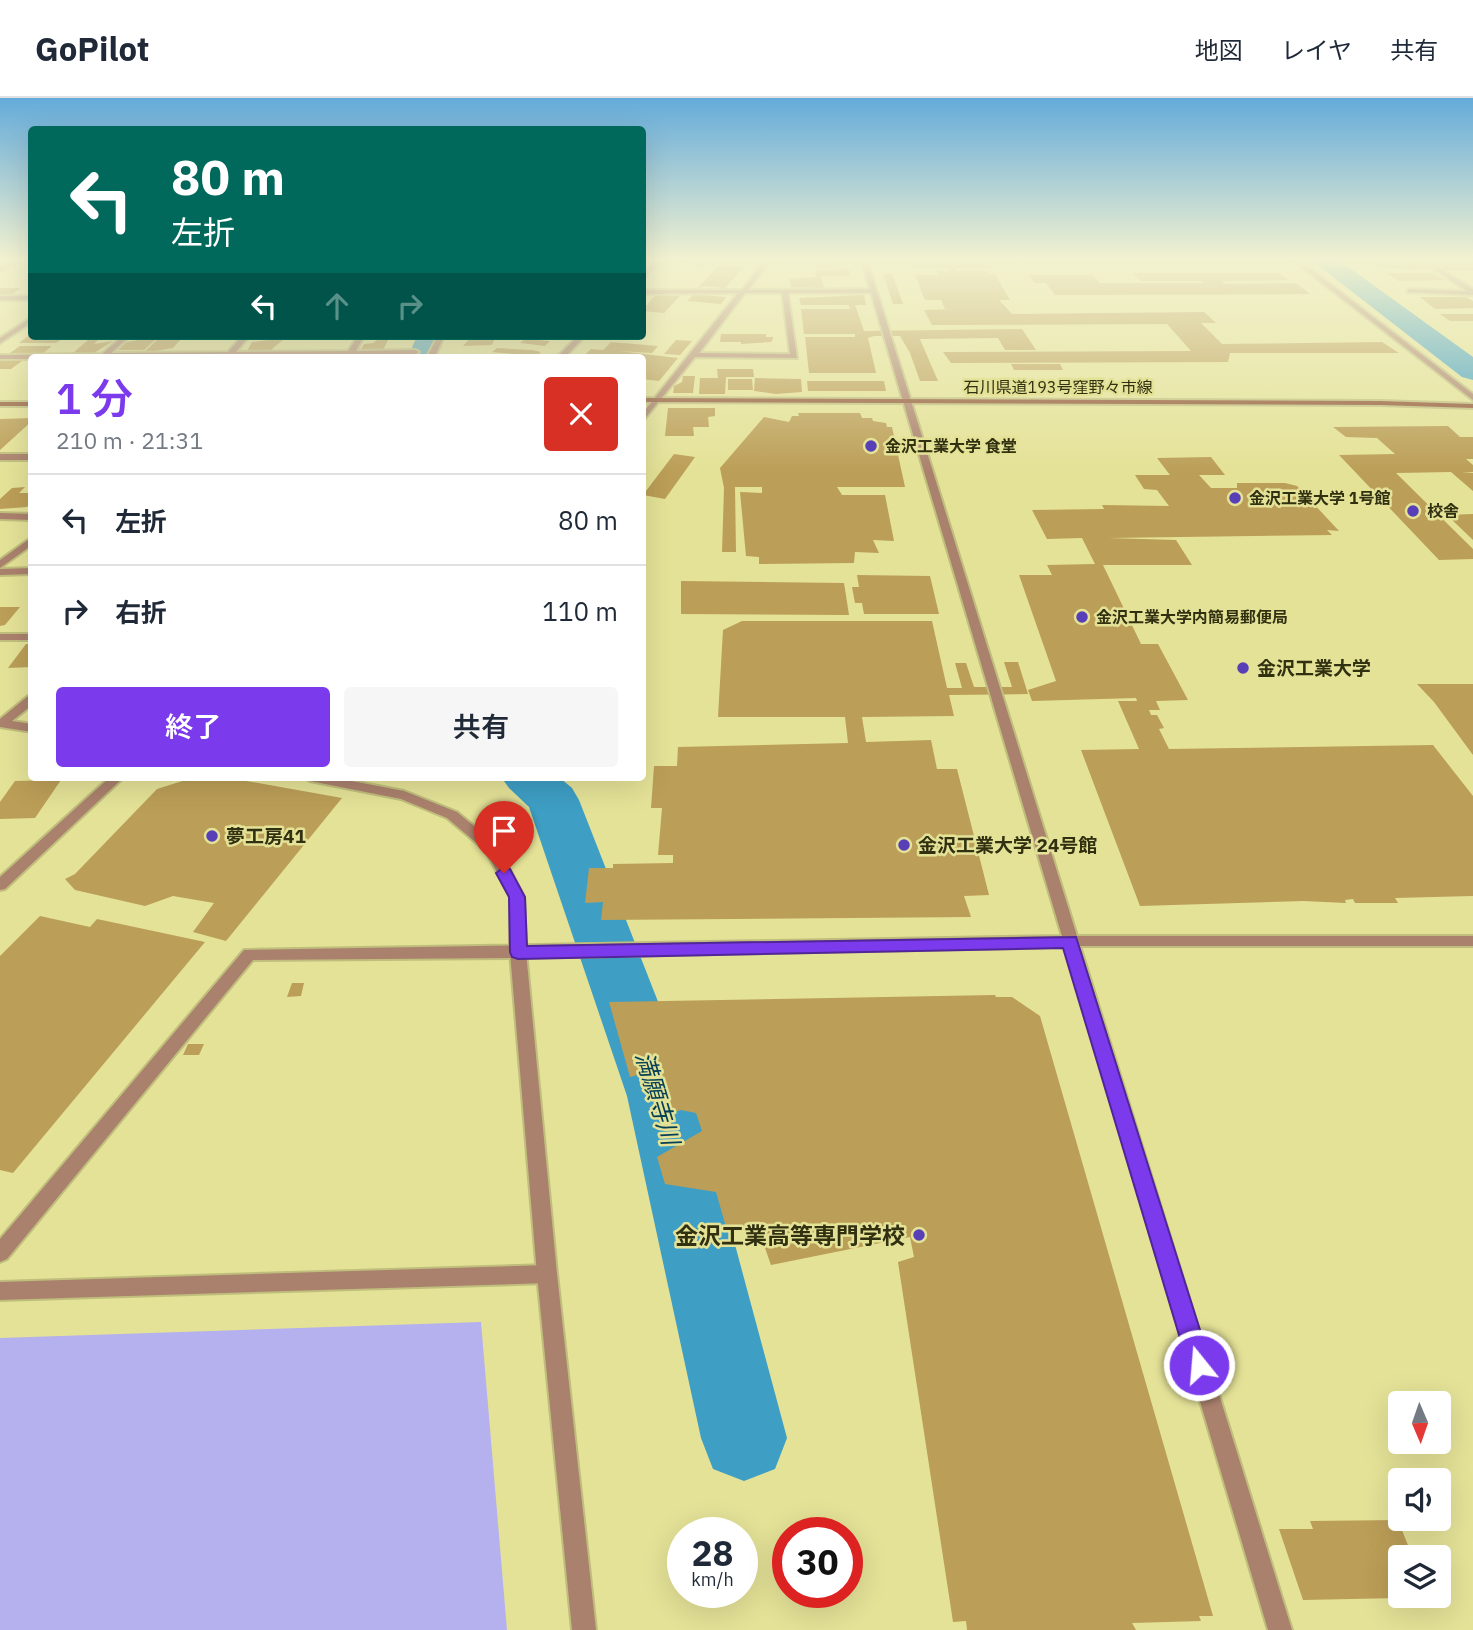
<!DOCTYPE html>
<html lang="ja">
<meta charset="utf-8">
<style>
body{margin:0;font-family:"IBM Plex Sans","Noto Sans JP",sans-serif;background:#f6f6f7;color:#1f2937;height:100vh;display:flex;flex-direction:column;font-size:26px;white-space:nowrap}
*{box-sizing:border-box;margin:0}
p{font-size:23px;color:#747a83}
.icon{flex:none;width:38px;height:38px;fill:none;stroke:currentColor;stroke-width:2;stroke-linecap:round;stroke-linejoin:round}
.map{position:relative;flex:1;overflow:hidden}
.drawer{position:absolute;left:28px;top:256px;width:618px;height:427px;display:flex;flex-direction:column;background:#fff;border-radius:7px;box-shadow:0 7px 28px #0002}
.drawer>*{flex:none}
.top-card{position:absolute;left:28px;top:28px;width:618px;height:214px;border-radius:7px;box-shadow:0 7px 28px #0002;background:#00695c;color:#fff;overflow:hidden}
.needle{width:46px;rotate:178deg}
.fabs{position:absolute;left:1388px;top:1293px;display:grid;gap:14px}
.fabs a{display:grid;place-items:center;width:63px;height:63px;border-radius:7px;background:#fff;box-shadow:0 7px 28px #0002;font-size:35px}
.speed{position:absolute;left:667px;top:1419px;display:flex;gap:14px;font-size:35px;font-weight:700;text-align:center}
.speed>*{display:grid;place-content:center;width:91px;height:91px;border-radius:50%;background:#fff;box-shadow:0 7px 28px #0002;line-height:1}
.speed small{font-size:18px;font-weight:400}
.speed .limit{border:10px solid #d22;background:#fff;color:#111}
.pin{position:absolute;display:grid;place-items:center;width:60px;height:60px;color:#fff;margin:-72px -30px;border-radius:50% 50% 50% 0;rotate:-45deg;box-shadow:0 0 7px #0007}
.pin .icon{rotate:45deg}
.me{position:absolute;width:77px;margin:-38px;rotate:343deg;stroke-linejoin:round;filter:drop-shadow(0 0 5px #0008)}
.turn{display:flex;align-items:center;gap:24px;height:147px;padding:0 28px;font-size:32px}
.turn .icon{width:91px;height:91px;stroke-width:2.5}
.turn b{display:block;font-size:49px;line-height:60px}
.lanes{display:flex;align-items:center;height:66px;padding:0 28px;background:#0003;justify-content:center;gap:35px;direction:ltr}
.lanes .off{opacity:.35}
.round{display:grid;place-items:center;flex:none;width:74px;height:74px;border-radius:7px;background:#f6f6f7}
.headline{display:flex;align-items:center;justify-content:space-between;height:119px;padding:0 28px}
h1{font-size:42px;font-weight:600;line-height:52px;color:#7c3aed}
.cta{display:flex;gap:14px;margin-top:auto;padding:14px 28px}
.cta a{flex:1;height:80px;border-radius:7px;background:#7c3aed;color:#fff;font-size:28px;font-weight:600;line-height:80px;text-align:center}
.cta a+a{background:#f6f6f7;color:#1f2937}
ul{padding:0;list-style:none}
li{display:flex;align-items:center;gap:21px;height:91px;padding:0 28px;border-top:2px solid #e0e1e3}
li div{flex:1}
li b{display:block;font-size:26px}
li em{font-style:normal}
header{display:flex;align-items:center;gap:42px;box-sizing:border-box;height:98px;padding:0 35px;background:#fff;border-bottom:2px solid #e0e1e3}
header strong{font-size:33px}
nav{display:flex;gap:38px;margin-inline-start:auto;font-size:24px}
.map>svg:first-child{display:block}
.green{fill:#b5b0ee}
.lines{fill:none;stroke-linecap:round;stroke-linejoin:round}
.stream{fill:#3e9ec4;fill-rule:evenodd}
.river{fill:#3e9ec4;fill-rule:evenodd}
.building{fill:#bb9e57}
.minor-casing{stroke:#c0be7c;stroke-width:4}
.tertiary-casing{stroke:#c0be7c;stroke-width:4}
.secondary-casing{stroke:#c0be7c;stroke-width:4}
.minor{fill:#aa816d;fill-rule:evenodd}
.tertiary{fill:#aa816d;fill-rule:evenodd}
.secondary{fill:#8e5436;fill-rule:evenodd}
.route{fill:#7c3aed;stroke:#51269a;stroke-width:2}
.poi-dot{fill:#593fb7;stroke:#e4e297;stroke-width:2.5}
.labels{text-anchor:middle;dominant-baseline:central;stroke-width:5;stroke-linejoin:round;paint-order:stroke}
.far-street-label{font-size:16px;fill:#313011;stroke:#e4e297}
.far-poi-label{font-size:16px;font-weight:bold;fill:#313011;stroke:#e4e297;text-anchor:start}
.poi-label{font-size:19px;font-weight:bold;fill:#313011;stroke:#e4e297;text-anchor:start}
.near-poi-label{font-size:23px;font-weight:bold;fill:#313011;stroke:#e4e297;text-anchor:end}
.near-water-label{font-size:24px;font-style:italic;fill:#074155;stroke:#e4e297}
</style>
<header>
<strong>GoPilot</strong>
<nav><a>地図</a><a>レイヤ</a><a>共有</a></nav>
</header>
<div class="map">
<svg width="1473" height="1532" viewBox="0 0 1473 1532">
<rect width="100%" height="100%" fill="#e4e297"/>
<path class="green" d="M481,1224L507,1532H0V1240Z"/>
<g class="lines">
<path class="stream" d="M2,161H7L0,165V162Z"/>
<g class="river">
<path d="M1310,161H1337L1473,259V282L1462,279Z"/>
<path d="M417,238H445L436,259H408Z"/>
<path d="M501,679H559L572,690L579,702L695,998L787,1340L775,1371L744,1383L713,1371L701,1340L627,998L529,709L509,690Z"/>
</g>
</g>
<g class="building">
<path d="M676,161H719L713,167H704L702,169L685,166Z"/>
<path d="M783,161H809V165L807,168L783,166L780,165Z"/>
<path d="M831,161L834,170H816L814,162Z"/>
<path d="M906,161H988L994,170H955L956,173H987L989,176H995L1010,202H999L1012,216L1204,214L1216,225H1201L1222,246L1382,244L1399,255H1230L1228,264L951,265L943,254L1191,253L1167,226L932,227L924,212L955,211H945L941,202H925L915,177H938L936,173H951L949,170H912Z"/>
<path d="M1372,164H1417L1427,171L1380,170Z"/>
<path d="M1433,164H1473V172H1446Z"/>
<path d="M719,167L744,169L725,190L704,188L697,191Z"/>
<path d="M849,171L850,178H821L824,190L791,189L789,181L816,179L815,173L823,172Z"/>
<path d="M1132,175H1279L1288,182L1221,183L1226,186L1296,185L1310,196L1055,197L1046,185H1035L1028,177H1092L1100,185H1204L1200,183H1141Z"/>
<path d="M1387,175H1433L1444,182L1399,183Z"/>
<path d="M883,176H892L903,206H893Z"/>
<path d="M0,190H21L11,197H0Z"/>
<path d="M656,196L680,198L664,215L642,213Z"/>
<path d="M693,197H703L726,199L721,206L687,203Z"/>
<path d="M864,197L866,207H855L864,233L1022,231L1036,252H1005L998,240L920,241L938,283H920L910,255L900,238H874L868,240L876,275H809L805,239H855V236H804L801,211H850L849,207H801L799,200Z"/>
<path d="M1420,199H1466L1473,203V210L1435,211Z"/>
<path d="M1440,216H1473V223H1450Z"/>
<path d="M721,236H766V239H773V241L771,244L741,246V244H720Z"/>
<path d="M28,238L65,239L56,245H19Z"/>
<path d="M285,240L271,252L247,253L252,244Z"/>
<path d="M380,240H389L383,252L361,251L364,246L373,245Z"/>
<path d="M470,240H495L492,247L463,248Z"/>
<path d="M181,241L173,250L143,255L157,242Z"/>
<path d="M525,241L550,243L545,248L520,245Z"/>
<path d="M88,242H98L94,246L113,243L94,255H73Z"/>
<path d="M138,242H155L144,252H118L127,244Z"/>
<path d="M676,242L692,243L680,257L664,256Z"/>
<path d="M611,244L658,248L652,255L619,253L678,260L659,283L642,281V259H583L591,251L603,252Z"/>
<path d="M20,248H52L42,256L10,255Z"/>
<path d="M497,250L532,252L541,254L536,258L492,254Z"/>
<path d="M0,263H22L11,271H0Z"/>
<path d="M1011,266H1060L1063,272H1014Z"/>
<path d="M717,271H753L754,279H726L725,296H699L700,280H718Z"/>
<path d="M683,278H695L693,295H673L674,288L682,284Z"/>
<path d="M755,280L801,281L802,294L776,296L754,293Z"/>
<path d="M728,281H752L753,292H728Z"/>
<path d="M807,283H884L886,293H808Z"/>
<path d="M668,310H715V318L708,319L709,329H693L694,338H665Z"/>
<path d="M798,315H860L862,320H872L873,323L886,325L887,329H892L905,389H837L842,397H885L894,443L873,442L879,455L855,454L854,465L759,466V459L746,458L740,394L762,395V389H735L736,454H722L724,390L720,370L764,319L789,324L792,318H799Z"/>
<path d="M32,320V323L0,352V321Z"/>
<path d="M1448,328L1460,339H1473V361H1466L1473,367V374L1462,375H1473V393L1451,374L1396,375L1473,451V461L1439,462L1339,357L1395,356L1377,340L1346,339L1333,329Z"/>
<path d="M674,356L695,359L665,401L643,397Z"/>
<path d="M1211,359L1225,377H1199L1211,390H1237V385H1285L1297,388L1339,433L1327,432L1332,437L1108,440L1176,442L1192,467H1103L1141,546H1158L1188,602L1156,603L1160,612H1149L1151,617H1157L1164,630L1159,631L1169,651L1433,647L1473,698V798L1395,800L1398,805H1355L1353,801L1345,802L1346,805L1303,803L1140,808L1081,652L1139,651L1118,603H1137L1136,600L1032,603L1028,592L1056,583L1019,477H1052L1047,467L1095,466L1082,440L1047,441L1032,412L1104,411L1102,407L1169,408L1157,392L1144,391L1135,377H1170L1157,360Z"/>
<path d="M25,389L19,395H32V405L27,409L0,411V401L12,390Z"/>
<path d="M1473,416V442L1447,417Z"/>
<path d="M857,477L930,478L939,516H864L862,505H855L852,489H859Z"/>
<path d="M681,483L844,485L849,517L681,516Z"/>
<path d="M0,509H20L5,527L0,528Z"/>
<path d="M742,523H932L947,590H962L955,565H966L974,589H1012L1004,564H1018L1028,596L949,597L954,618L862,619L866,644L931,642L937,671H957L989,797L964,798L971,819L601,822L603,804L585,805L589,770H613V766L673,765V757H658L662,710H651L654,668H677L678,649L848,645L845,619H718L723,532Z"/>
<path d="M26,546H32V569L8,570Z"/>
<path d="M1417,586H1473V657L1434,604Z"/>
<path d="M195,679H224L342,700L226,843L193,834L214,805L173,798L145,808L75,792L65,781L75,776L157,691Z"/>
<path d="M61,682L35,720L0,721V704L15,683Z"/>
<path d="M40,818L90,829L97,821L205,844L13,1075L0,1072V858Z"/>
<path d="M292,885H304L301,898L287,899Z"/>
<path d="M995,897L996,899H1012L1040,918L1213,1518H1199L1201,1523L1132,1525L1136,1532H967L966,1523L953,1524L898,1164L914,1159L910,1139L771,1167L758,1130L726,1129L716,1094L665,1086L657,1059L702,1033L696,1015L681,1012L659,1018L646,975L630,979L609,904Z"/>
<path d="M188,946H204L199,957H183Z"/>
<path d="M1398,1422L1413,1460H1400V1500L1303,1502L1279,1431H1313L1310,1423Z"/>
</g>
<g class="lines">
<g class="minor-casing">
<g id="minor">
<path d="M766,161H772L748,192L870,191L861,161H867L1077,838H1473V848H1080L1292,1532H1268L1065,849L518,860L253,862L7,1161L0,1164V1141L244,852L1062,838L871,195H788L797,260L695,259L642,324V316L738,195L642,196V192H742ZM745,195H782L790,256L699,255Z"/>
<path d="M1291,161H1298L1473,296V302Z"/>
<path d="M1418,161H1425L1473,191V197L1407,194L1409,191L1467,193Z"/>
<rect x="0" y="198" width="32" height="4"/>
<path d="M32,219V224L0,245V240Z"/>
<path d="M123,238H130L111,255L228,254L242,238H249L236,254L348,253L358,238H364L356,253L415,252L419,254L415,256L353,257L352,259H344L346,257L32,259V261H0V257L102,256Z"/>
<path d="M438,238H444L435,259H427Z"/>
<rect x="0" y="356" width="32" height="6"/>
<path d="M0,415L32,416V422L0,421Z"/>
<path d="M32,439V447L0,470V462Z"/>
<path d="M32,470V476L0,477V471Z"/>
<rect x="0" y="536" width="32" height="6"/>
<path d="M28,598H32V607L12,623L32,626V634L0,629V621Z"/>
<path d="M547,1167L554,1169L557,1176L554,1183L547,1185L0,1202V1184Z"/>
</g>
</g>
<g class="tertiary-casing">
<g id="tertiary">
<path d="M15,161H22L0,174V169Z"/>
<path d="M657,161H663L642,181V175Z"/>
<path d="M578,238H585L565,259H557Z"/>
<path d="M110,679H124L5,791L0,792V779Z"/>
<path d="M304,679H331L404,693L457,714L497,747L524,799L526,854L557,1176L596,1532H572L537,1176L510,854V799L486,753L447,720L401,701L310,683Z"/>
</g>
</g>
<g class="secondary-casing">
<g id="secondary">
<path d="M642,300L1380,303L1473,306V310L1380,307L642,304Z"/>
<rect x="0" y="304" width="32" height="4"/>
</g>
</g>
<use href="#minor" class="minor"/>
<use href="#tertiary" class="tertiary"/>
<use href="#secondary" class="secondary"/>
</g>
<linearGradient id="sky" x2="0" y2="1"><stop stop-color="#64abda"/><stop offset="0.43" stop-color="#f3f2d0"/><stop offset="1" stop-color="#f3f2d0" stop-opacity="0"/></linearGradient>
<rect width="1473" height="375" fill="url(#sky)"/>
<path class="route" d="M504,769L510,771L525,799L527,848L1076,839L1211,1267L1208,1275L1199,1279L1191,1275L1188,1267L1063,850L518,861L512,859L510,854L509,799L496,775Z"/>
<g class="poi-dot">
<circle cx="871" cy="348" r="7"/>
<circle cx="1235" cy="400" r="7"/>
<circle cx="1413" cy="413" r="7"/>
<circle cx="1082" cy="519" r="7"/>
<circle cx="1243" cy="570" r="7"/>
<circle cx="212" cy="738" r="7"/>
<circle cx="904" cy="747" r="7"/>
<circle cx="919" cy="1137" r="7"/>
</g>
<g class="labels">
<g class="far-street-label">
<text x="1058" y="289">石川県道193号窪野々市線</text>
</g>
<g class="far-poi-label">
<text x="885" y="348">金沢工業大学 食堂</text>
<text x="1249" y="400">金沢工業大学 1号館</text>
<text x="1427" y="413">校舎</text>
<text x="1096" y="519">金沢工業大学内簡易郵便局</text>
</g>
<g class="poi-label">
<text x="1257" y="570">金沢工業大学</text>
<text x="226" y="738">夢工房41</text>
<text x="918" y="747">金沢工業大学 24号館</text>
</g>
<g class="near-poi-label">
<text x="905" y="1137">金沢工業高等専門学校</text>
</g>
<g class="near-water-label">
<text transform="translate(658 1000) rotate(73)">満願寺川</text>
</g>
</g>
</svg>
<div class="fabs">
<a><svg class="needle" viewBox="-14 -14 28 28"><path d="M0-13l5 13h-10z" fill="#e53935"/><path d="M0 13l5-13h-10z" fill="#747a83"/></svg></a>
<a><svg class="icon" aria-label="sound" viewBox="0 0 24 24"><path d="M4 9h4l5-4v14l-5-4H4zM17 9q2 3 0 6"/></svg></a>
<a><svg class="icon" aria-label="layers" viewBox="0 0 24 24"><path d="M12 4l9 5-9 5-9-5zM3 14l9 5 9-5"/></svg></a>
</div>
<div class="speed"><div>28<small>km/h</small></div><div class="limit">30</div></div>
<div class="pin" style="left:504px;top:775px;background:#d93025"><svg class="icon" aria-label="arrive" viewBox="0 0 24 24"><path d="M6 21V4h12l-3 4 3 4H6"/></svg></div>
<svg class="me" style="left:1199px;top:1267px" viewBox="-20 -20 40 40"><circle r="17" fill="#7c3aed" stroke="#fff" stroke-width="3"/><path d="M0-11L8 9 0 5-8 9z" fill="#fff"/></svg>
<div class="top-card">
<div class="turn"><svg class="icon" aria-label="left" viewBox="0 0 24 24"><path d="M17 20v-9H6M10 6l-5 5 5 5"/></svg><div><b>80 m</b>左折</div></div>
<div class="lanes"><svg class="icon" aria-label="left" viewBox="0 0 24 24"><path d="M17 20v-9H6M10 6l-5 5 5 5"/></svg><svg class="icon off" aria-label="ahead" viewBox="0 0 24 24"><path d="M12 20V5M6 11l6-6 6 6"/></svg><svg class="icon off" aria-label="right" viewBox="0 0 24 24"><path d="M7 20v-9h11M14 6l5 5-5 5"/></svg></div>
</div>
<section class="drawer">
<div class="headline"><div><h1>1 分</h1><p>210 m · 21:31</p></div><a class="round" style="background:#d93025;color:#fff"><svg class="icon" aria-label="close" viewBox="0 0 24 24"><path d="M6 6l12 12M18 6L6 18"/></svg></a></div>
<ul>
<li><svg class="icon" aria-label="left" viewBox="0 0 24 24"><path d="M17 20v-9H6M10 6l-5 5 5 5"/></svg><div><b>左折</b></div><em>80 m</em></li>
<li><svg class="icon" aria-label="right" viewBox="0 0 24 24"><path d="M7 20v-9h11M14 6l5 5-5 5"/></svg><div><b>右折</b></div><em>110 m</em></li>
</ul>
<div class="cta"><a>終了</a><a>共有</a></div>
</section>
</div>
